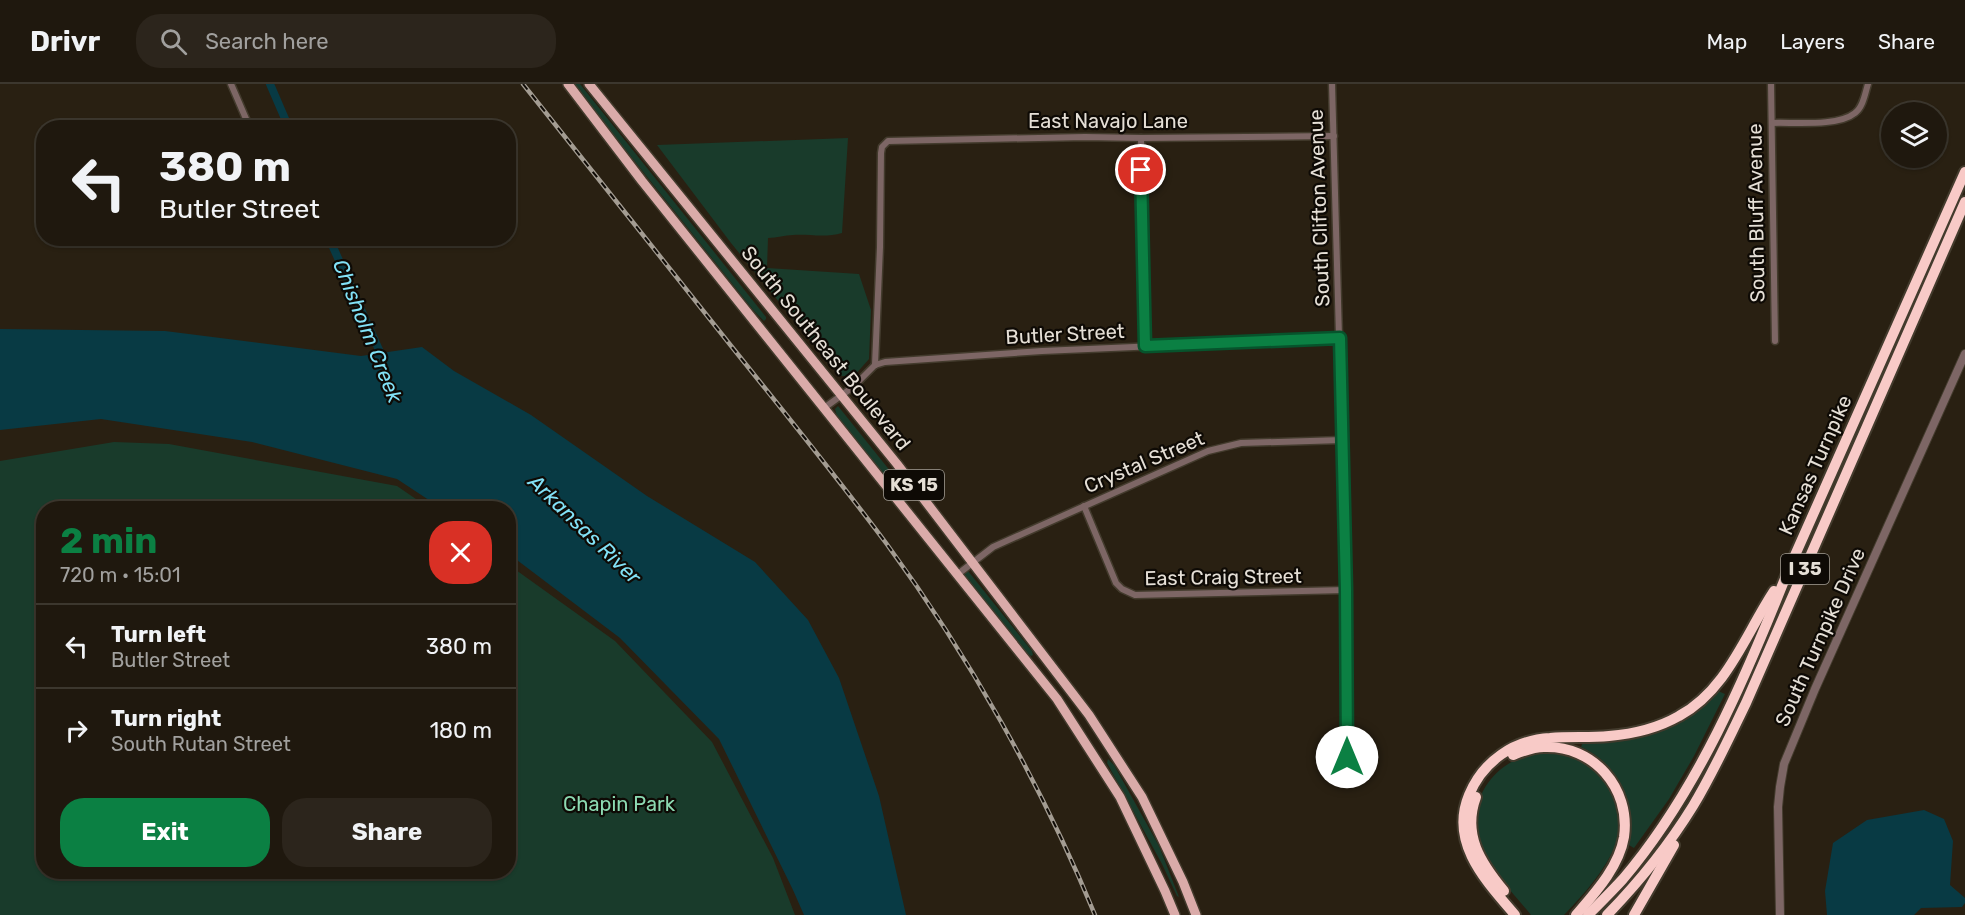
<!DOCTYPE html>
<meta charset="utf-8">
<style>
body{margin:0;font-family:Rubik,sans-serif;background:#2c251c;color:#f1f3f6;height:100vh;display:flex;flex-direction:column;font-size:22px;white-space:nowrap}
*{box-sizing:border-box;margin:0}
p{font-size:20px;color:#a1a09e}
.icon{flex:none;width:33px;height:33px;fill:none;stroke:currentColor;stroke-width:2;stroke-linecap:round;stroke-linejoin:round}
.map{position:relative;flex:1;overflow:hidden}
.panel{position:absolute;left:36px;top:417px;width:480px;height:378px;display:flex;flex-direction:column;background:#1f180e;border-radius:24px;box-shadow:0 2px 4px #0004,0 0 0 2px #3c372e}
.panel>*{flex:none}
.hud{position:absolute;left:36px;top:36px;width:480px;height:126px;border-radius:24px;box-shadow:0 2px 4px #0004,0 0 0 2px #3c372e;background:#1f180e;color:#f1f3f6;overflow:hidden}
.fabs{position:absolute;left:1881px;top:18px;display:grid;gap:12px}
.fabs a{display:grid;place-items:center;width:66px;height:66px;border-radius:50%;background:#1f180e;box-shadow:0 2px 4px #0004,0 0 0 2px #3c372e;font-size:30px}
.pin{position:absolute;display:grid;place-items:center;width:51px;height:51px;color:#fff;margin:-26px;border:3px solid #fff;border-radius:50%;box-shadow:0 2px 6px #0007}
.me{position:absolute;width:66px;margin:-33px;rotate:0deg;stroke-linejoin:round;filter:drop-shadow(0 0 4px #0008)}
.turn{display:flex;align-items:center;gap:21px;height:126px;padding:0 24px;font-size:27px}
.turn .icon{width:78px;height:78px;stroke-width:2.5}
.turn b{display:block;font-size:42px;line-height:51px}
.round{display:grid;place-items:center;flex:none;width:63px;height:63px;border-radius:24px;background:#2c251c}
.head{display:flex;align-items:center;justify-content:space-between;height:102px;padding:0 24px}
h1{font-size:36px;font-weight:700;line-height:45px;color:#0b8043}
.button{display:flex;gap:12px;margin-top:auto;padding:12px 24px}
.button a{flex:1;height:69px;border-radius:24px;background:#0b8043;color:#fff;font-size:24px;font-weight:700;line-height:69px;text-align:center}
.button a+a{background:#2c251c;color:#f1f3f6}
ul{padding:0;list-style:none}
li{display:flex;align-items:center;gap:18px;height:84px;padding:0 24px;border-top:2px solid #3c372e}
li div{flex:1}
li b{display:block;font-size:22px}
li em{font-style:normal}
header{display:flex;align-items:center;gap:36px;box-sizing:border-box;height:84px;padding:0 30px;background:#1f180e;border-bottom:2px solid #3c372e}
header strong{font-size:28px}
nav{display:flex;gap:33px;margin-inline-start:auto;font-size:21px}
.search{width:420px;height:54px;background:#2c251c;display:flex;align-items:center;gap:15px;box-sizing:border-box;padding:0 21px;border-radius:24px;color:#a1a09e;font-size:22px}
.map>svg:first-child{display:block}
.green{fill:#193b2b}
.water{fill:#083a44}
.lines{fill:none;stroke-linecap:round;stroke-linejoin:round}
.canal{stroke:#083a44;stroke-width:8}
.minor-casing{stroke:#433b2d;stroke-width:9}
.tertiary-casing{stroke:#433b2d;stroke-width:10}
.primary-casing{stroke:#433b2d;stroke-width:12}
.motorway-casing{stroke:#433b2d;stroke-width:14}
.minor{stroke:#7d6665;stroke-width:6}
.tertiary{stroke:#7d6665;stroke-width:8}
.primary{stroke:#daaba9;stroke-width:9}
.motorway{stroke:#f8cac7;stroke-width:10}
.rail-casing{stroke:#a39c92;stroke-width:4.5}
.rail{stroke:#0e0a05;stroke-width:2;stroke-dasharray:7;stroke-linecap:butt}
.route-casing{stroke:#07532c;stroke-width:15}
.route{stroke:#0b8043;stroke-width:10}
.labels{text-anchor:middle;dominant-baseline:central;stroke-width:4.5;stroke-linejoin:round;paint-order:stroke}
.shield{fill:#0e0a05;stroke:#a49f97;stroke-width:1.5}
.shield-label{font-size:18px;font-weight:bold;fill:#e5dfd6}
.street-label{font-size:20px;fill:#e5dfd6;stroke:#0e0a05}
.park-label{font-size:20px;fill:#8cdab2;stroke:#0e0a05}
.water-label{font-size:21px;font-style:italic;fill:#82e2f7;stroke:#0e0a05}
</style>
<header>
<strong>Drivr</strong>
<div class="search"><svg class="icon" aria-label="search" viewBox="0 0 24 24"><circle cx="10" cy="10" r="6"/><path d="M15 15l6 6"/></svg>Search here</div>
<nav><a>Map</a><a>Layers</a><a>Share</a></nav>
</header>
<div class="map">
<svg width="1965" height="831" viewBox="0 0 1965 831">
<rect width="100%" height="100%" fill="#292012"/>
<g class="green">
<path d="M573,0H580L766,233V235L764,237L754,227Z"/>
<path d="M848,54L842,149C826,154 809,150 793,151C785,151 777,154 768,154L767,184L859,190L871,226L869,275L854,292H842L823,272L731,159L657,61Z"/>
<path d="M838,322L895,393V398L889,397L837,332L835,325Z"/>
<path d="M114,358L169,360L397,402L429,424H44V788H508L509,481L615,557L712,658L773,774L795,831H0V377Z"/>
<path d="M968,487L1032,567L1033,571L1031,572L1024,567L972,501L965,492V489Z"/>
<path d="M1718,607L1725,610L1694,672L1669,715L1634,764L1627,760C1628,747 1630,734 1628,721C1624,696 1604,673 1581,663L1583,658L1615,655L1696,626Z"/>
<path d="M1539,667C1556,667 1574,667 1588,677C1592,679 1595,684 1598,687C1615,707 1625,734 1616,760C1605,787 1584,810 1564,831H1531C1515,811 1491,787 1482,764C1463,716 1493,678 1539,667Z"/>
<path d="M1108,675L1114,681L1159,762L1179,813L1177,812L1162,780L1107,679Z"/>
</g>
<g class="water">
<path d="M0,245L165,247L361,272L422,263L454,287L531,331L647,412L755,478L808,536L839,594L879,712L906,831H804L793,806L719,655L620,554L509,470L508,424H441L397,395L252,358L101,335L0,346Z"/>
<path d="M1924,726L1944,735L1953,757L1950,801L1965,814V819L1962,823L1921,824L1914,831H1827L1825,807L1833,759L1867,736Z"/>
</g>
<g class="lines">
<g class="canal">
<path d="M270,0L289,44"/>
<path d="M329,154L384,277"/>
</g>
<g class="minor-casing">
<g id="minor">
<path d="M231,0L250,44"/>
<path d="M1332,0L1346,506L1347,679"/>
<path d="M1771,0L1775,257"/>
<path d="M1772,39C1793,38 1838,43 1855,29C1863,23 1865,10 1868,0"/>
<path d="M1141,54L1145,262"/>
<path d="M875,281L880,163L881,69L882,63L888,57L1085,53L1141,54L1334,52"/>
<path d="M824,324L853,303L875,281L885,278L1042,267L1339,254"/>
<path d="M1084,422L1116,499L1122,505L1135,511L1346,506"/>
<path d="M958,490L993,463L1208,367L1241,359L1342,356"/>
</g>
</g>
<g class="tertiary-casing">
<path id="tertiary" d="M1780,831L1778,723L1780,703L1784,680L1815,605L1965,270"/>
</g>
<g class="primary-casing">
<g id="primary">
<path d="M568,0L642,97L1057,615L1120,713L1165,807L1175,831"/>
<path d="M589,0L897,380L1089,631L1142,713L1183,798L1196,831"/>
</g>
</g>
<g class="motorway-casing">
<g id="motorway">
<path d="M1513,671C1523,667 1533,663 1544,663C1593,661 1631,704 1624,753C1619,783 1595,809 1576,831"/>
<path d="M1476,713C1462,751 1481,779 1504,807"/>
<path d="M1515,831C1486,797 1449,759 1469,711C1483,677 1514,656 1550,654C1570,652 1589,654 1609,652C1633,650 1658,644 1679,632C1727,606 1745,551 1774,507"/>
<path d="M1588,831C1600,819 1612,807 1623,795C1697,708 1746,593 1788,487L1965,88"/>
<path d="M1607,831C1639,798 1669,761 1693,722C1713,689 1729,654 1746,619L1965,118"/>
<path d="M1634,831L1674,761"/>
</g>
</g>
<use href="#minor" class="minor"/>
<use href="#tertiary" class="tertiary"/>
<use href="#primary" class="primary"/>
<use href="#motorway" class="motorway"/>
<g class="rail-casing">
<path id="rail" d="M523,0C593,88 662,175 732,263C784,328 836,392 886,459C969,572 1042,702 1095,831"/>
</g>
<use href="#rail" class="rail"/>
</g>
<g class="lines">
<g class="route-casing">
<path id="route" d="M1141,86L1145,262L1340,254L1346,506L1347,673"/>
</g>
<use href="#route" class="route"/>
</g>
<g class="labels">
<g class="shield">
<rect x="884" y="386" width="60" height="30" rx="4.5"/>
<rect x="1781" y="470" width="48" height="30" rx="4.5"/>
</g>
<g class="shield-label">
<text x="914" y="401">KS 15</text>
<text x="1805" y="485">I 35</text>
</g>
<g class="street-label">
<text x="1108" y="37">East Navajo Lane</text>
<text transform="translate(1319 124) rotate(-92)">South Clifton Avenue</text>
<text transform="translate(1756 129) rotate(-91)">South Bluff Avenue</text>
<text transform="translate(1065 250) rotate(-3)">Butler Street</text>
<text transform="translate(826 264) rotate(51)">South Southeast Boulevard</text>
<text transform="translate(1144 378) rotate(-23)">Crystal Street</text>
<text transform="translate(1815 381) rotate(-66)">Kansas Turnpike</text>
<text transform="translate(1223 493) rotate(-1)">East Craig Street</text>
<text transform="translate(1820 553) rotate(-66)">South Turnpike Drive</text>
</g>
<g class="park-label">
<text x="619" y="720">Chapin Park</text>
</g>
<g class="water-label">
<text transform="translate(368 247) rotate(68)">Chisholm Creek</text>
<text transform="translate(585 445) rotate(44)">Arkansas River</text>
</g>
</g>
</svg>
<div class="fabs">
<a><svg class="icon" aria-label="layers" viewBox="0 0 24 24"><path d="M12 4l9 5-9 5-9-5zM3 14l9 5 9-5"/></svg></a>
</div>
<div class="pin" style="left:1141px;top:86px;background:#d93025"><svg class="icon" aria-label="arrive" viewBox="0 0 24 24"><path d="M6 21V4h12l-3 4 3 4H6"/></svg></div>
<svg class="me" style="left:1347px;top:673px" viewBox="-20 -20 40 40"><circle r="19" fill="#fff"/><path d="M0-13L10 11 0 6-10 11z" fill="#0b8043"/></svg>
<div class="hud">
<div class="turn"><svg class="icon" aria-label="left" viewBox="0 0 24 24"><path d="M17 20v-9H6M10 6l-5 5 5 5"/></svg><div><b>380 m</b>Butler Street</div></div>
</div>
<section class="panel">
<div class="head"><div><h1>2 min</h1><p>720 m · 15:01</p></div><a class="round" style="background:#d93025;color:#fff"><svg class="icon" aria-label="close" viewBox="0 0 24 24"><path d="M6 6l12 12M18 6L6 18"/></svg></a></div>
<ul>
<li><svg class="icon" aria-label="left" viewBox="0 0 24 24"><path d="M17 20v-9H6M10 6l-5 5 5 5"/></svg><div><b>Turn left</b><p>Butler Street</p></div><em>380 m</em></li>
<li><svg class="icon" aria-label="right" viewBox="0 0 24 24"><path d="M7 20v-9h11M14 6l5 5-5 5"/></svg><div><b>Turn right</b><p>South Rutan Street</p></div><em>180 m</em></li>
</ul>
<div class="button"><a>Exit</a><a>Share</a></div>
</section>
</div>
